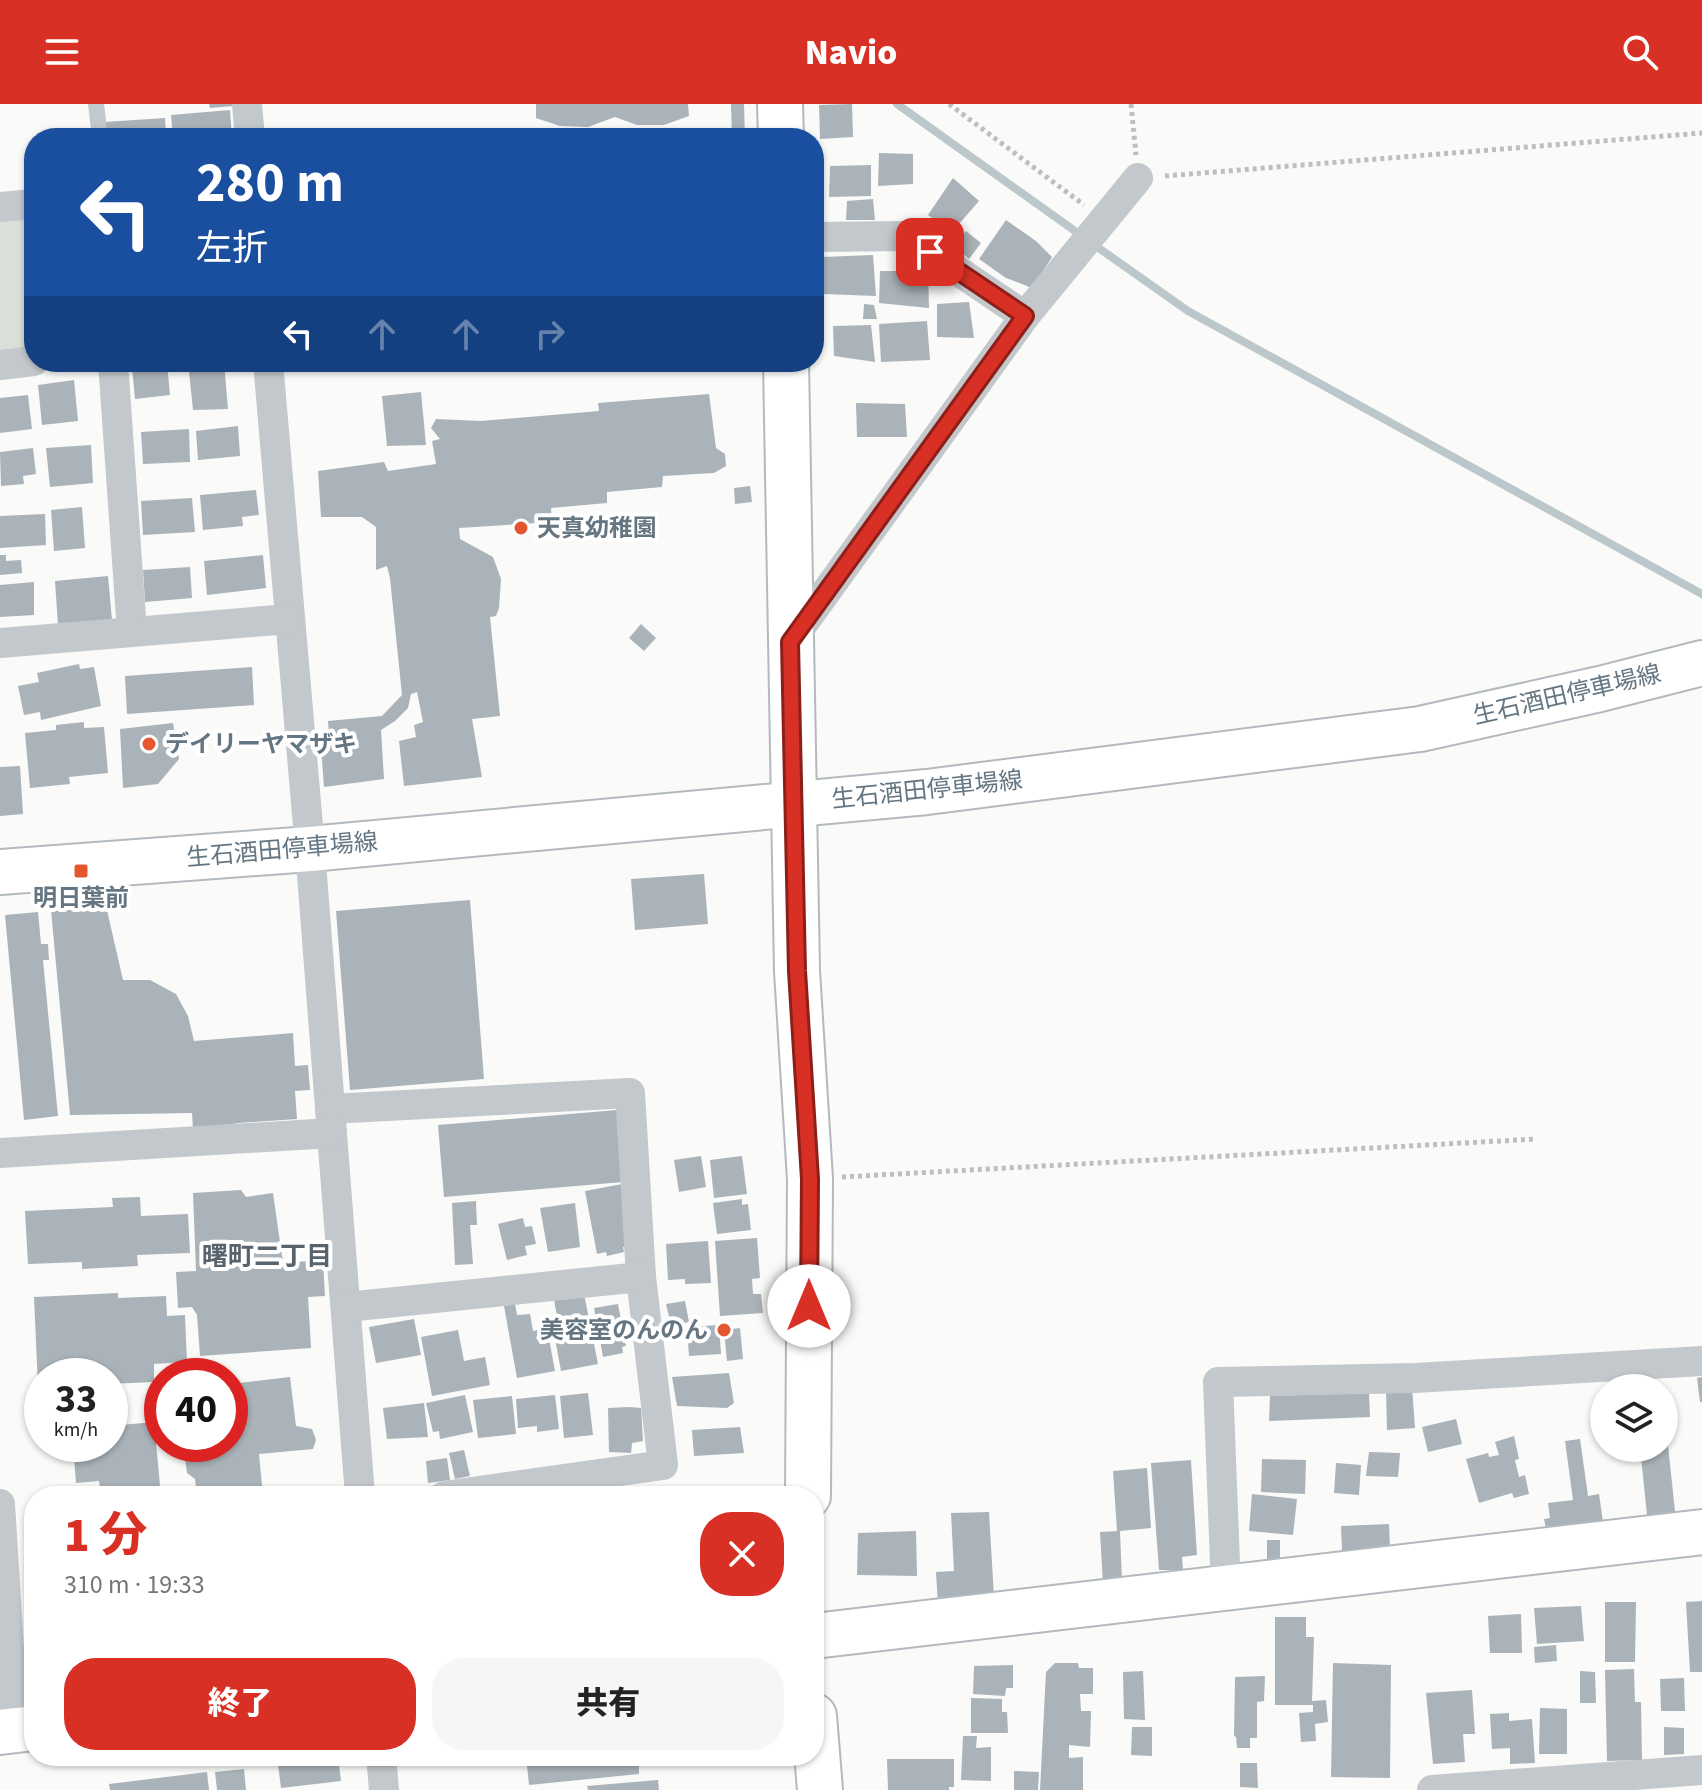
<!DOCTYPE html>
<html lang="ja">
<meta charset="utf-8">
<style>
body{margin:0;font-family:"Source Sans 3","Noto Sans JP",sans-serif;background:#f6f6f6;color:#222;height:100vh;display:flex;flex-direction:column;font-size:30px;white-space:nowrap}
*{box-sizing:border-box;margin:0}
p{font-size:26px;color:#767676}
.icon{flex:none;width:44px;height:44px;fill:none;stroke:currentColor;stroke-width:2;stroke-linecap:round;stroke-linejoin:round}
.map{position:relative;flex:1;overflow:hidden}
.side{position:absolute;left:24px;top:1382px;width:800px;height:280px;display:flex;flex-direction:column;background:#fff;border-radius:32px;box-shadow:0 2px 6px #0004}
.side>*{flex:none}
.guide{position:absolute;left:24px;top:24px;width:800px;height:244px;border-radius:32px;box-shadow:0 2px 6px #0004;background:#1a4fa0;color:#fff;overflow:hidden}
.tools{position:absolute;left:1590px;top:1270px;display:grid;gap:16px}
.tools a{display:grid;place-items:center;width:88px;height:88px;border-radius:50%;background:#fff;box-shadow:0 2px 6px #0004;font-size:40px}
.speed{position:absolute;left:24px;top:1254px;display:flex;gap:16px;font-size:40px;font-weight:700;text-align:center}
.speed>*{display:grid;place-content:center;width:104px;height:104px;border-radius:50%;background:#fff;box-shadow:0 2px 6px #0004;line-height:1}
.speed small{font-size:20px;font-weight:400}
.speed .limit{border:12px solid #d22;background:#fff;color:#111}
.pin{position:absolute;display:grid;place-items:center;width:68px;height:68px;color:#fff;margin:-34px;border-radius:16px;box-shadow:0 4px 12px #0006}
.me{position:absolute;width:88px;margin:-44px;rotate:0deg;stroke-linejoin:round;filter:drop-shadow(0 0 6px #0008)}
.turn{display:flex;align-items:center;gap:28px;height:168px;padding:0 40px;font-size:36px}
.turn .icon{width:104px;height:104px;stroke-width:2.5}
.turn b{display:block;font-size:56px;line-height:68px}
.lanes{display:flex;align-items:center;height:76px;padding:0 40px;background:#0003;justify-content:center;gap:40px;direction:ltr}
.lanes .off{opacity:.35}
.round{display:grid;place-items:center;flex:none;width:84px;height:84px;border-radius:32px;background:#f6f6f6}
.summary{display:flex;align-items:center;justify-content:space-between;height:136px;padding:0 40px}
h1{font-size:48px;font-weight:800;line-height:60px;color:#d93025}
.primary-button{display:flex;gap:16px;margin-top:auto;padding:16px 40px}
.primary-button a{flex:1;height:92px;border-radius:32px;background:#d93025;color:#fff;font-size:32px;font-weight:800;line-height:92px;text-align:center}
.primary-button a+a{background:#f6f6f6;color:#222}
header{display:flex;justify-content:space-between;align-items:center;height:104px;padding:0 40px;background:#d93025;color:#fff;font-size:36px;font-weight:800}
.map>svg:first-child{display:block}
.green{fill:#dadfd7}
.lines{fill:none;stroke-linecap:round;stroke-linejoin:round}
.stream{stroke:#bbc7cb;stroke-width:8}
.building{fill:#aab3b9}
.secondary-casing{stroke:#b3babf;stroke-width:48}
.path{stroke:#bbbfc2;stroke-width:5;stroke-dasharray:4 4;stroke-linecap:butt}
.lane{stroke:#c3c8cc;stroke-width:16}
.street{stroke:#c3c8cc;stroke-width:30}
.secondary{stroke:#fff;stroke-width:44}
.route-casing{stroke:#8d1f18;stroke-width:20}
.route{stroke:#d93025;stroke-width:14}
.poi-dot{fill:#e4572e;stroke:#fff;stroke-width:3}
.labels{text-anchor:middle;dominant-baseline:central;stroke-width:8;stroke-linejoin:round;paint-order:stroke}
.poi-label{font-size:24px;font-weight:bold;fill:#657683;stroke:#fff;text-anchor:start}
.street-label{font-size:24px;fill:#657683;stroke:#fff}
.neighbourhood-label{font-size:26px;font-weight:bold;fill:#57646e;stroke:#fff}
</style>
<header><svg class="icon" aria-label="menu" viewBox="0 0 24 24"><path d="M4 6h16M4 12h16M4 18h16"/></svg>Navio<svg class="icon" aria-label="search" viewBox="0 0 24 24"><circle cx="10" cy="10" r="6"/><path d="M15 15l6 6"/></svg></header>
<div class="map">
<svg width="1702" height="1686" viewBox="0 0 1702 1686">
<rect width="100%" height="100%" fill="#fafaf8"/>
<path class="green" d="M34,112V246L0,249V114Z"/>
<g class="lines">
<g class="stream">
<path d="M897,0L1082,132"/>
<path d="M1093,140L1188,207L1702,490"/>
</g>
</g>
<g class="building">
<path d="M209,0H234V2L210,4Z"/>
<path d="M536,0H688L689,12L664,21H637L615,13L588,23L560,22L536,14Z"/>
<path d="M731,0H744L745,34H732Z"/>
<path d="M852,0L853,33L820,35L819,1Z"/>
<path d="M230,6L232,34H173L171,11Z"/>
<path d="M165,14L166,34H105L104,18Z"/>
<path d="M70,26V34H37V29Z"/>
<path d="M879,49L913,50V80L878,82Z"/>
<path d="M871,61V92L829,93L830,62Z"/>
<path d="M953,74L979,97L952,128L928,111Z"/>
<path d="M873,95L875,116H846L847,97Z"/>
<path d="M1006,116L1036,137L1052,153L1032,184L1006,174L979,155Z"/>
<path d="M966,127L981,139L969,155L954,142Z"/>
<path d="M873,151L876,192L824,190L822,153Z"/>
<path d="M880,167H928L929,204L879,199Z"/>
<path d="M969,198L974,234L937,233V200Z"/>
<path d="M864,200L874,201L877,215H863Z"/>
<path d="M927,217L930,256L881,258L879,220Z"/>
<path d="M871,221L875,258L834,252L833,222Z"/>
<path d="M188,258H224L228,305L193,306Z"/>
<path d="M167,259L170,291L135,295L132,263Z"/>
<path d="M74,276L78,317L42,321L38,281Z"/>
<path d="M421,288L426,341L387,342L382,292Z"/>
<path d="M709,290L716,344L725,350L726,362L714,369L663,372L662,383L607,388V399L551,404L552,418L459,424L460,435L493,453L501,475L499,504L496,512L490,513L500,612L472,615L482,673L404,682L399,637L416,633L414,621L423,618L417,588L411,590L408,604L395,617L381,626L384,675L324,683L320,630H329L328,617L382,612L402,591L390,474L387,462L376,466V423L362,413H321L318,367L384,358L388,367L436,360L432,337L440,335L431,324L436,315L481,317L599,307L598,299Z"/>
<path d="M28,291L32,325L0,329V294Z"/>
<path d="M856,299L905,300L907,333H857Z"/>
<path d="M238,322L240,352L198,356L196,327Z"/>
<path d="M189,325L190,358L143,360L141,328Z"/>
<path d="M91,341L93,379L50,383L46,344Z"/>
<path d="M33,344L36,370L23,372L24,380L1,382L0,348Z"/>
<path d="M750,382L752,398L735,400L734,384Z"/>
<path d="M256,386L259,411L242,413L243,422L203,426L200,391Z"/>
<path d="M192,394L195,428L143,431L141,397Z"/>
<path d="M82,403L85,444L54,447L51,406Z"/>
<path d="M45,410L46,441L0,444V412Z"/>
<path d="M0,451H6V457L21,456L22,469L0,471Z"/>
<path d="M263,451L266,484L207,491L204,457Z"/>
<path d="M190,463L192,494L145,498L143,466Z"/>
<path d="M108,472L112,516L58,521L55,477Z"/>
<path d="M34,478V511L0,513V481Z"/>
<path d="M641,520L656,534L644,547L629,534Z"/>
<path d="M79,560L80,565L94,563L101,602L41,616L40,608L24,611L18,582L39,578L37,569Z"/>
<path d="M252,563L254,601L127,610L125,572Z"/>
<path d="M84,618V624L104,623L108,669L69,673L70,680L30,684L25,629L56,626V621Z"/>
<path d="M173,619L179,655L158,680L123,684L120,625Z"/>
<path d="M20,662L23,710L0,712V663Z"/>
<path d="M704,770L708,820L635,826L631,775Z"/>
<path d="M470,796L484,975L350,986L336,807Z"/>
<path d="M106,802L123,876H150L176,890L188,912L194,937L293,929L295,962L308,961L310,986L295,987L297,1015L239,1019L193,1026L192,1009L70,1011L51,806Z"/>
<path d="M38,808L41,840H48L49,856H43L58,1012L24,1016L5,811Z"/>
<path d="M617,1006L623,1078L444,1093L438,1021Z"/>
<path d="M701,1052L706,1083L679,1088L674,1056Z"/>
<path d="M742,1052L747,1090L714,1094L710,1056Z"/>
<path d="M622,1080L633,1141L623,1143L624,1148L607,1152L606,1148L597,1150L585,1087Z"/>
<path d="M241,1086L246,1093L273,1089L283,1159L323,1156L325,1192L308,1193L311,1244L200,1252L197,1211L192,1203L178,1204L176,1168L196,1167L193,1089Z"/>
<path d="M140,1093L141,1112L188,1110L190,1149L137,1151L138,1162L82,1165V1158L28,1160L25,1107L113,1103L112,1094Z"/>
<path d="M742,1095V1101L748,1100L751,1126L717,1130L713,1099Z"/>
<path d="M476,1097L477,1121H470L473,1160L455,1161L452,1099Z"/>
<path d="M575,1099L580,1143L548,1148L540,1104Z"/>
<path d="M523,1114L525,1123L532,1122L536,1140L525,1142L527,1151L507,1156L498,1120Z"/>
<path d="M757,1134L760,1174L752,1175L753,1190H761L763,1209L720,1212L715,1137Z"/>
<path d="M708,1137L711,1179L685,1180V1175L668,1176L666,1140Z"/>
<path d="M118,1189V1194L166,1192L167,1212L185,1211L187,1258L154,1260V1278L110,1280V1272H42V1283H38L34,1193Z"/>
<path d="M584,1190L598,1260L561,1267L551,1213L557,1212L554,1196Z"/>
<path d="M685,1197L689,1218L671,1221L666,1200Z"/>
<path d="M515,1200L517,1211L530,1210L533,1227L547,1224L555,1267L517,1274L504,1202Z"/>
<path d="M618,1200L626,1242L622,1243L623,1249L603,1253L594,1204Z"/>
<path d="M414,1215L421,1251L376,1259L369,1223Z"/>
<path d="M719,1221L721,1250L689,1252L687,1223Z"/>
<path d="M740,1224L743,1255L727,1257L724,1226Z"/>
<path d="M458,1226L464,1257L485,1253L490,1281L432,1292L421,1233Z"/>
<path d="M729,1269L734,1299L727,1304L677,1302L672,1273Z"/>
<path d="M290,1273L296,1322L312,1325L316,1336L313,1345L259,1350L263,1392H197L195,1375L187,1369L183,1340H230V1280Z"/>
<path d="M1702,1273V1298H1700L1697,1274Z"/>
<path d="M1412,1283L1415,1324L1387,1326L1386,1285Z"/>
<path d="M588,1289L593,1331L564,1334L560,1292Z"/>
<path d="M1369,1289L1370,1313L1269,1317L1270,1292Z"/>
<path d="M465,1291L473,1328L440,1335L439,1327L433,1328L426,1299Z"/>
<path d="M555,1291L559,1325L537,1328V1322L518,1324L516,1295Z"/>
<path d="M512,1292L516,1330L478,1334L473,1296Z"/>
<path d="M424,1299L428,1333L387,1335L383,1304Z"/>
<path d="M629,1303L641,1304L643,1337L632,1339L631,1349L609,1348L608,1304Z"/>
<path d="M1456,1315L1462,1340L1428,1348L1422,1323Z"/>
<path d="M154,1318L161,1392H101L99,1377L76,1379L73,1340H110V1322Z"/>
<path d="M1664,1322H1666L1678,1436L1650,1439L1640,1344H1664Z"/>
<path d="M740,1323L744,1349L694,1352L692,1326Z"/>
<path d="M1514,1332L1519,1355L1515,1356L1519,1373L1525,1371L1529,1390L1514,1394L1512,1389L1479,1399L1466,1355L1488,1349L1489,1353L1499,1351L1495,1338Z"/>
<path d="M1580,1335L1588,1392L1599,1390L1606,1438L1546,1425L1544,1415L1550,1414L1548,1399L1573,1396L1565,1337Z"/>
<path d="M464,1346L470,1372L455,1375L449,1349Z"/>
<path d="M1369,1348L1400,1349L1398,1373L1366,1372Z"/>
<path d="M447,1354L450,1376L428,1379L426,1357Z"/>
<path d="M1262,1355L1306,1356L1305,1390L1261,1388Z"/>
<path d="M1191,1356L1197,1451L1182,1453L1183,1466H1159L1151,1359Z"/>
<path d="M1336,1359L1361,1361L1359,1391L1334,1389Z"/>
<path d="M1147,1364L1151,1424L1120,1427L1122,1478L1103,1480L1100,1428L1117,1427L1113,1367Z"/>
<path d="M744,1383V1392H714V1385Z"/>
<path d="M679,1386L712,1387V1392H679Z"/>
<path d="M1252,1390L1297,1395L1293,1431L1249,1427Z"/>
<path d="M989,1408L994,1493L938,1502L936,1468L954,1467L951,1409Z"/>
<path d="M1389,1420L1391,1469L1343,1472L1341,1422Z"/>
<path d="M916,1427L917,1472L857,1471L858,1429Z"/>
<rect x="1267" y="1436" width="13" height="24"/>
<path d="M1702,1497V1568H1690L1686,1498Z"/>
<path d="M1605,1498H1636L1635,1558H1605Z"/>
<path d="M1581,1502L1584,1537L1537,1540L1534,1504Z"/>
<path d="M1521,1510L1522,1549H1490L1488,1512Z"/>
<path d="M1275,1513H1306V1533H1314L1312,1597L1326,1596L1328,1618L1315,1620L1316,1637L1301,1638L1299,1609L1313,1608V1601H1275Z"/>
<path d="M1556,1541L1557,1557L1535,1559L1534,1543Z"/>
<path d="M1055,1559H1078L1079,1564H1093V1590H1080L1081,1607H1091L1090,1643L1069,1641V1654L1083,1653V1686H1040L1046,1568Z"/>
<path d="M1333,1559L1391,1561L1390,1674L1331,1673Z"/>
<path d="M1013,1561V1584H1006L1005,1592L973,1590L974,1562Z"/>
<path d="M1634,1565L1635,1598H1641L1642,1656L1607,1657L1605,1566Z"/>
<path d="M1143,1567L1145,1616L1124,1615L1123,1568Z"/>
<path d="M1580,1567L1595,1568L1596,1599H1580Z"/>
<path d="M1265,1572L1264,1597L1257,1598V1634H1250V1644H1237L1236,1633L1234,1632L1235,1573Z"/>
<path d="M1684,1574L1685,1607H1661L1660,1575Z"/>
<path d="M1472,1586L1475,1630H1463L1465,1658L1433,1660L1426,1589Z"/>
<path d="M971,1594L1002,1595V1608H1007L1008,1629H971Z"/>
<path d="M1540,1604L1567,1605V1650H1539Z"/>
<path d="M1509,1609V1617L1532,1615L1535,1659L1510,1660V1644L1492,1645L1490,1610Z"/>
<path d="M1132,1623H1152V1652L1131,1651Z"/>
<path d="M1664,1623L1684,1624V1650L1664,1651Z"/>
<path d="M963,1632H977L976,1644L991,1643V1677L961,1676Z"/>
<path d="M526,1652H639V1670L529,1681Z"/>
<path d="M338,1653L341,1677L281,1684L278,1661Z"/>
<path d="M887,1655H954V1683H949V1686H888Z"/>
<path d="M1240,1659H1257L1258,1684L1240,1683Z"/>
<path d="M244,1665L246,1686H217L215,1668Z"/>
<path d="M1014,1667L1039,1668L1038,1686H1014Z"/>
<path d="M207,1668L209,1686H110L109,1680Z"/>
<path d="M658,1676L659,1686H588L587,1682Z"/>
</g>
<g class="lines">
<g class="secondary-casing">
<g id="secondary">
<path d="M780,0L781,34"/>
<path d="M786,258L797,867L810,1075L808,1392"/>
<path d="M0,768L310,745L927,688L1420,625L1600,585L1702,559"/>
<path d="M814,1532L1702,1428"/>
<path d="M814,1612L820,1686"/>
<path d="M0,1628L34,1624"/>
</g>
</g>
<g class="path">
<path d="M949,0L1084,101"/>
<path d="M1131,0L1136,51"/>
<path d="M1165,72L1702,29"/>
<path d="M842,1073L1536,1035"/>
</g>
<path class="lane" d="M96,0L100,34"/>
<g class="street">
<path d="M247,0L250,34"/>
<path d="M0,103L34,100"/>
<path d="M814,133L906,132L1025,212"/>
<path d="M113,258L132,528"/>
<path d="M268,258L310,745L360,1392"/>
<path d="M0,261L34,257"/>
<path d="M790,538L1025,212L1138,74"/>
<path d="M0,539L289,515"/>
<path d="M330,1005L630,989L641,1173L663,1361L444,1392"/>
<path d="M0,1049L332,1029"/>
<path d="M346,1203L641,1173"/>
<path d="M0,1400L14,1626"/>
<path d="M1226,1484L1218,1278L1415,1274L1702,1257"/>
<path d="M381,1652L384,1686"/>
<path d="M1432,1686L1702,1666"/>
</g>
<use href="#secondary" class="secondary"/>
</g>
<g class="lines">
<g class="route-casing">
<path id="route" d="M809,1202L810,1075L797,867L790,538L1025,212L930,148"/>
</g>
<use href="#route" class="route"/>
</g>
<g class="poi-dot">
<circle cx="521" cy="424" r="8"/>
<circle cx="149" cy="640" r="8"/>
<rect x="73" y="759" width="16" height="16" rx="4"/>
<circle cx="724" cy="1226" r="8"/>
</g>
<g class="labels">
<g class="poi-label">
<text x="537" y="424">天真幼稚園</text>
<text x="165" y="640">デイリーヤマザキ</text>
<text x="81" y="794" text-anchor="middle">明日葉前</text>
<text x="708" y="1226" text-anchor="end">美容室のんのん</text>
</g>
<g class="street-label">
<text transform="translate(1567 591) rotate(-13)">生石酒田停車場線</text>
<text transform="translate(927 686) rotate(-6)">生石酒田停車場線</text>
<text transform="translate(282 746) rotate(-5)">生石酒田停車場線</text>
</g>
<g class="neighbourhood-label">
<text x="267" y="1152">曙町二丁目</text>
</g>
</g>
</svg>
<div class="tools">
<a><svg class="icon" aria-label="layers" viewBox="0 0 24 24"><path d="M12 4l9 5-9 5-9-5zM3 14l9 5 9-5"/></svg></a>
</div>
<div class="speed"><div>33<small>km/h</small></div><div class="limit">40</div></div>
<div class="pin" style="left:930px;top:148px;background:#d93025"><svg class="icon" aria-label="arrive" viewBox="0 0 24 24"><path d="M6 21V4h12l-3 4 3 4H6"/></svg></div>
<svg class="me" style="left:809px;top:1202px" viewBox="-20 -20 40 40"><circle r="19" fill="#fff"/><path d="M0-13L10 11 0 6-10 11z" fill="#d93025"/></svg>
<div class="guide">
<div class="turn"><svg class="icon" aria-label="left" viewBox="0 0 24 24"><path d="M17 20v-9H6M10 6l-5 5 5 5"/></svg><div><b>280 m</b>左折</div></div>
<div class="lanes"><svg class="icon" aria-label="left" viewBox="0 0 24 24"><path d="M17 20v-9H6M10 6l-5 5 5 5"/></svg><svg class="icon off" aria-label="ahead" viewBox="0 0 24 24"><path d="M12 20V5M6 11l6-6 6 6"/></svg><svg class="icon off" aria-label="ahead" viewBox="0 0 24 24"><path d="M12 20V5M6 11l6-6 6 6"/></svg><svg class="icon off" aria-label="right" viewBox="0 0 24 24"><path d="M7 20v-9h11M14 6l5 5-5 5"/></svg></div>
</div>
<section class="side">
<div class="summary"><div><h1>1 分</h1><p>310 m · 19:33</p></div><a class="round" style="background:#d93025;color:#fff"><svg class="icon" aria-label="close" viewBox="0 0 24 24"><path d="M6 6l12 12M18 6L6 18"/></svg></a></div>
<div class="primary-button"><a>終了</a><a>共有</a></div>
</section>
</div>
